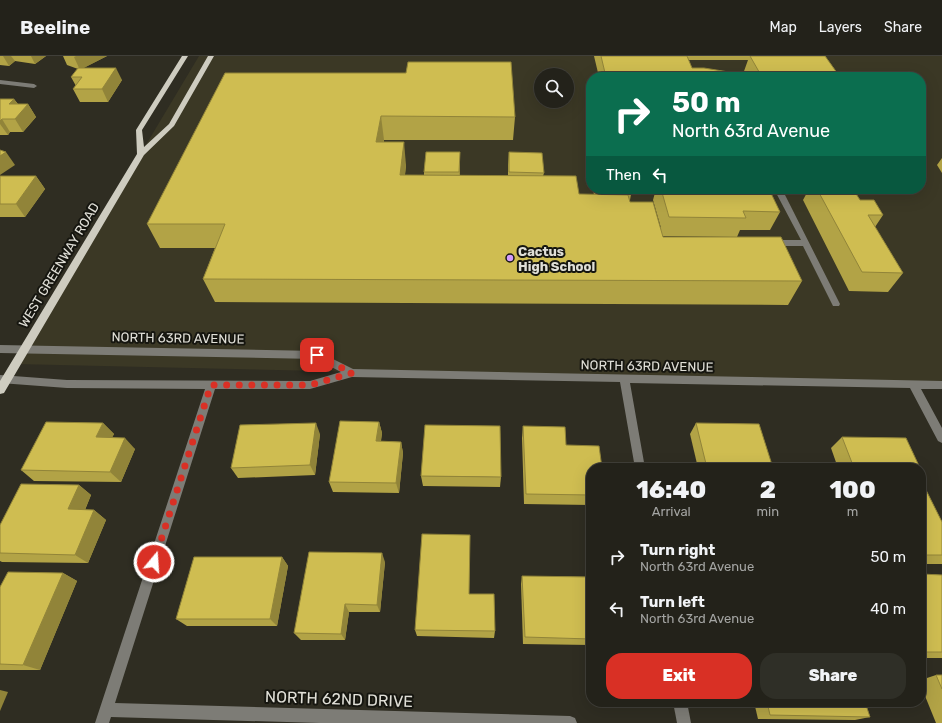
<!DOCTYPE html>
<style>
body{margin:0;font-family:Rubik,sans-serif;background:#2f2f27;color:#f1f3f6;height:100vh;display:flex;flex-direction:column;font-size:15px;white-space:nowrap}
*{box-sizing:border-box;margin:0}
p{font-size:13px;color:#a3a4a2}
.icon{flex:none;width:22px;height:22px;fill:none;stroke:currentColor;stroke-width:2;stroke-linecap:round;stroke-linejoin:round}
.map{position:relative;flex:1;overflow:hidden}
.drawer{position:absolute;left:586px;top:407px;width:340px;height:244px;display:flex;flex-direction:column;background:#23221a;border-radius:16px;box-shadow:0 4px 16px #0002,0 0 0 1px #403f39}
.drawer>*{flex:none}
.guide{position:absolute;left:586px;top:16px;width:340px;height:122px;border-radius:16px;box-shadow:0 4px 16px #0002,0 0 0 1px #403f39;background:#0b6e4f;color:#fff;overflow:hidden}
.tools{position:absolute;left:534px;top:12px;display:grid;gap:8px}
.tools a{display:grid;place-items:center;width:40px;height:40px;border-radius:50%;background:#23221a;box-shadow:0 4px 16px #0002,0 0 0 1px #403f39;font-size:20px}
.pin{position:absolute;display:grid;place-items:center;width:34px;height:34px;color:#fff;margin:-17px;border-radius:8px;box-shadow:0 2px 6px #0006}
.me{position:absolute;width:44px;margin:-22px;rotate:18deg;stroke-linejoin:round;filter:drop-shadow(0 0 3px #0008)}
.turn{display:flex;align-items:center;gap:14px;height:84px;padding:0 20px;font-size:18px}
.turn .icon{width:52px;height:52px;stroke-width:2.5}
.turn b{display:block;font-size:28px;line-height:34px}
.then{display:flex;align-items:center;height:38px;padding:0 20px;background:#0003;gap:8px;font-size:15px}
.eta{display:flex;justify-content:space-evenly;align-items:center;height:68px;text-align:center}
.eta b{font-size:24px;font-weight:800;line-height:28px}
.action{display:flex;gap:8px;margin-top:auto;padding:8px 20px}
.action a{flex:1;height:46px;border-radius:16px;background:#d93025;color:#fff;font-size:16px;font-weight:800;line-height:46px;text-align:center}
.action a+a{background:#2f2f27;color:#f1f3f6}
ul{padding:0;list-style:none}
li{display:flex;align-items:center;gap:12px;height:52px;padding:0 20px}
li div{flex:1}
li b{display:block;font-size:15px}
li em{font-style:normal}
header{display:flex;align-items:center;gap:24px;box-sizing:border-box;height:56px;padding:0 20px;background:#23221a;border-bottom:1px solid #403f39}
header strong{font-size:19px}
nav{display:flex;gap:22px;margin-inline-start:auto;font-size:14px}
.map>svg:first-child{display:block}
.built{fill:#3b3825;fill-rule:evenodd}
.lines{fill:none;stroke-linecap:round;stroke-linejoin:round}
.minor{fill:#7d7c76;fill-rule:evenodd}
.major{fill:#ceccc0;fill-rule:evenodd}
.wall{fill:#b2a346;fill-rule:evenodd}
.shaded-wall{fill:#918439}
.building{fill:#cfbd51;stroke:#918439}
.route{stroke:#d93025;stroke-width:7;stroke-dasharray:0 12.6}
.poi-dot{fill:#d39cfc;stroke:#161610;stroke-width:1.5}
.labels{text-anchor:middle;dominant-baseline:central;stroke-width:4;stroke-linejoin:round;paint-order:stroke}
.poi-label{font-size:13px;font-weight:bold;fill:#e0dfd7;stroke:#161610;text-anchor:start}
.street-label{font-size:13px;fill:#e0dfd7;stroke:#161610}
.near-street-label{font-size:16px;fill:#e0dfd7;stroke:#161610}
</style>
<header>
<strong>Beeline</strong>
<nav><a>Map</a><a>Layers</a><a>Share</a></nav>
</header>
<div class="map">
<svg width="942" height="667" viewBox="0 0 942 667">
<rect width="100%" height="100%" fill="#2f2d22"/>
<path class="built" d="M199,0H942V329L15,308ZM541,19H567V45H541ZM591,21H921V133H591Z"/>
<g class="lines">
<g class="minor">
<path d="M0,24L34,28L37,30L34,32L0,28Z"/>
<path d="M774,133H782L840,248L839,250H833L803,190H772L768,187L772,184H801Z"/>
<path d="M0,289L317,295L353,313L942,325V333H921L942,372V387L938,385L910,332L630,327L645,412H635L620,326L352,321L310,333H215L115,647L570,660L575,662L577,667H320L111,661L109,667H95L205,333L67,332L0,327V319L67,324L310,325L341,316L316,303L0,297Z"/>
<path d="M673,646H687L691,667H677Z"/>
</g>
<path class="major" d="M182,0H188L142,74L144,91L169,68L208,0H214L174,70L144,99L4,337L0,338V325L137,98L136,74Z"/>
</g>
<g class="wall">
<path d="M0,0H46L35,8L15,5L9,10L0,9Z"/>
<path d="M63,0H107L83,12L122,24L108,46H80L73,33L76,30L71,21L78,13L67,9Z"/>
<path d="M594,0H825L840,21H599ZM688,4H748L743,18L692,12Z"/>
<path d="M406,17L515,61L513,84H384V86L406,109L405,119H424V116L460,96V119L508,120V109L509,96L544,117L543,120L579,138L594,139L593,133H632L630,144V146L661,172L653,144L656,133H769L780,156L770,174H740L737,181L663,180V181L802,225L788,249L215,246L203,223L215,192H160L147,168Z"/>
<path d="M0,43H14L18,48H28L36,61L23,76H10L8,79H0Z"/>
<path d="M942,102V117L937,109Z"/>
<path d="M0,120H36L45,133L25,161H0Z"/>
<path d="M809,133H853L860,144L883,159L875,171L903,217L888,236L849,235L803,144Z"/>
<path d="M379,366L382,377L381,385L401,386L403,397L399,437L333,436L329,426Z"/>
<path d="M103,367L114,378L112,381L135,393L121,426L34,425L21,414Z"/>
<path d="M696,367L773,412H698L690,378Z"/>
<path d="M523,370L566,389L591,412V449L524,448L522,382Z"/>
<path d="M320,378L315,419L238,422L231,412Z"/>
<path d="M842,381L920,412H838L831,392Z"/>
<path d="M421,420L501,421L500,431L423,430Z"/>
<path d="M79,429L91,439L85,454H94L106,464L88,507L2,506L0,505V469Z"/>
<path d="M921,433L942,466V508H921Z"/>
<path d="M282,501L288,510L277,570H187L176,563Z"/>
<path d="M385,506L380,556H349L345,584H301L294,577Z"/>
<path d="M63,517L77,525L40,614H0V531Z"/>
<path d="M921,518L942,519V602H921Z"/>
<path d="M522,520L591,521V589L523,588L521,528Z"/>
<path d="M469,538L495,575L494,582L417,580L415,574Z"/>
<path d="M936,619H942V667H936L921,630V624Z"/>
<path d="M754,646H865L870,661L855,664L758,663Z"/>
</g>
<g class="shaded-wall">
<path d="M3,0H11L15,5L9,10Z"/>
<path d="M31,0H46L35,8Z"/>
<path d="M76,0H107L80,14L74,1Z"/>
<path d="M116,12L122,24L108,46L102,33Z"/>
<path d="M14,43L22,55L28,48L36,61L23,76L15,63L9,48Z"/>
<path d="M381,60L384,84L379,109L376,86Z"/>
<path d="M2,63L10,76L8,79L0,68V65Z"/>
<path d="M404,86L406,109L402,143L400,119Z"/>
<path d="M6,96L15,109L0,119V100Z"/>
<path d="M460,96V109L459,130V116Z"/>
<path d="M36,120L45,133L25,161L16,148Z"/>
<path d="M379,366L382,377L379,396L376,385Z"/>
<path d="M103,367L114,378L107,392L96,381Z"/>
<path d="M316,367L320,378L315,419L310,409Z"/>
<path d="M125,382L135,393L121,426L110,416Z"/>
<path d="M401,386L403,397L399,437L396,427Z"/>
<path d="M79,429L91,439L81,463L68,453Z"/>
<path d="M94,454L106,464L88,507L75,499Z"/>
<path d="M382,497L385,506L380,556L377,549Z"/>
<path d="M282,501L288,510L277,570L270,563Z"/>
<path d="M63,517L77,525L40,614L23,609Z"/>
<path d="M345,548L349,556L345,584L341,578Z"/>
<path d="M0,634L8,636L0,655Z"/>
</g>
<g class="building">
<path d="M601,0H687L692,12H704L760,21H606Z"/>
<path d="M750,0H825L840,21H762Z"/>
<path d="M408,6H511L515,61L381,60L376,86H404L400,119L576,120L579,138L628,139L630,146H653L663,181H781L802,225L203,223L225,168H147L225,17H406Z"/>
<path d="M78,12H116L102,33H73L82,21H71Z"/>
<path d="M0,43H14L9,48H28L15,63H2L0,65Z"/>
<path d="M0,94L6,96L0,100Z"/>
<path d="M426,96H460L459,116H424Z"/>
<path d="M509,96L542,97L544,117L509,116Z"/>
<path d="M0,120H36L16,148H0Z"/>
<rect x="598" y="133" width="34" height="1"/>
<path d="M661,133H769L780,156L743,155L746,162L669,161Z"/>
<path d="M817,133H853L860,144H874L883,159H868L903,217L862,216Z"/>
<path d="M340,365L379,366L376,385L401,386L396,427L329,426Z"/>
<path d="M46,366L103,367L96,381L125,382L110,416L21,414Z"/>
<path d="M316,367L310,409L231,412L240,369Z"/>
<path d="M696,367L759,368L773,412H707Z"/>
<path d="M425,369L500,370L501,421L421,420Z"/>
<path d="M523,370L565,371L566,389L599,390L602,412H591V439L526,438Z"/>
<path d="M842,381L906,382L920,412H854Z"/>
<path d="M21,428L79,429L68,453L94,454L75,499L0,497V469Z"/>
<path d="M921,433L926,434L942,466V499H921Z"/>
<path d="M422,478L470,479L469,538H494L495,575L415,574Z"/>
<path d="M309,496L382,497L377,549L345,548L341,578L294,577Z"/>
<path d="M194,501H282L270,563H176Z"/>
<path d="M8,516L63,517L23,609L0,608V531Z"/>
<path d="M921,518L942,519V596H925L921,585Z"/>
<path d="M522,520L591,521V583L525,581Z"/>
<path d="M936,619H942V633Z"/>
<path d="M767,646H865L870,661L770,659Z"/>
</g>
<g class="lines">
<path class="route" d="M154,506L211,329H310L352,317L317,299"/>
</g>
<circle class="poi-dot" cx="510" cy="202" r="4"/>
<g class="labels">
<g class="poi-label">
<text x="518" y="195">Cactus<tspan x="518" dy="15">High School</tspan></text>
</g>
<g class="street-label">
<text transform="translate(59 209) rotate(-59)">WEST GREENWAY ROAD</text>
<text transform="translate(178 282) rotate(1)">NORTH 63RD AVENUE</text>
<text transform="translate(647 310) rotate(1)">NORTH 63RD AVENUE</text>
</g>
<g class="near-street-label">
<text transform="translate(339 643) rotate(2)">NORTH 62ND DRIVE</text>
</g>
</g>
</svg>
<div class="tools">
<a><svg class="icon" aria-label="search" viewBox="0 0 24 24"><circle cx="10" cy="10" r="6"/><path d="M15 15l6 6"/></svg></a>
</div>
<div class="pin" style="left:317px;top:299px;background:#d93025"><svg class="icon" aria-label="arrive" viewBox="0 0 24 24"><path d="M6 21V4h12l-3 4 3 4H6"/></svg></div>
<svg class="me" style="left:154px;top:506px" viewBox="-20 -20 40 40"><circle r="17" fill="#d93025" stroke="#fff" stroke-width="3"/><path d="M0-11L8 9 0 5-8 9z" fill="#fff"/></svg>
<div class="guide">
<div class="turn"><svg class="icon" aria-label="right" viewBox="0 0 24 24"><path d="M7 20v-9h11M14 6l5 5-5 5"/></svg><div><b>50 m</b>North 63rd Avenue</div></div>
<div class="then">Then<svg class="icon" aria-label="left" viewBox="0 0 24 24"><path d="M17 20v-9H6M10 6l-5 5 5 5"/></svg></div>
</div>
<section class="drawer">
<div class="eta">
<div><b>16:40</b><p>Arrival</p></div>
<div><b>2</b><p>min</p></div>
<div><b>100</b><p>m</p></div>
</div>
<ul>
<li><svg class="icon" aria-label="right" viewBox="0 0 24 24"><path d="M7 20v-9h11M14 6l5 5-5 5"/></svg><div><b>Turn right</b><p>North 63rd Avenue</p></div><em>50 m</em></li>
<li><svg class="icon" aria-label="left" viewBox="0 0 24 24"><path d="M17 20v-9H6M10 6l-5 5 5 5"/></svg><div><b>Turn left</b><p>North 63rd Avenue</p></div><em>40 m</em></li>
</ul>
<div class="action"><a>Exit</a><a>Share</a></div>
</section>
</div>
